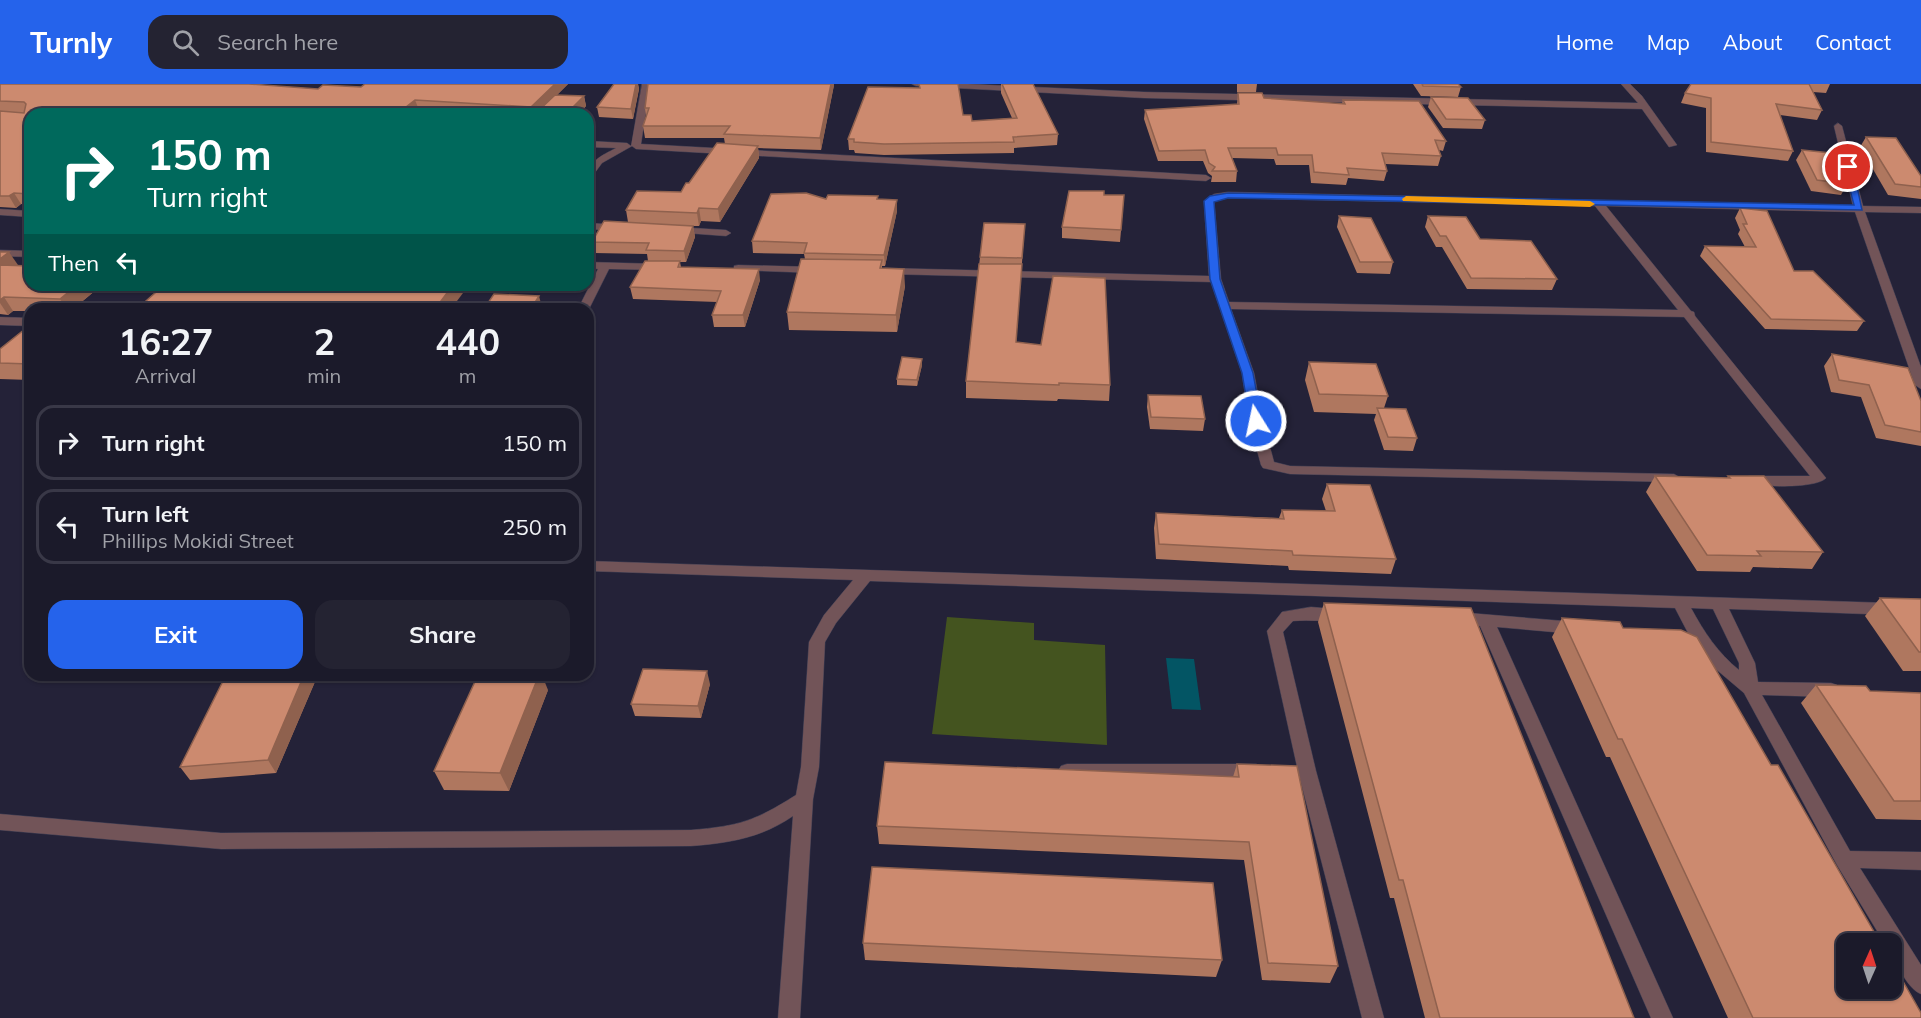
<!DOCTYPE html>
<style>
body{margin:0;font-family:Mulish,sans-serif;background:#242332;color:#f1f3f6;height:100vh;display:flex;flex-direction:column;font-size:22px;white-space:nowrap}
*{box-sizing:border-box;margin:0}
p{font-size:20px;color:#a0a1a8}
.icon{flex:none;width:33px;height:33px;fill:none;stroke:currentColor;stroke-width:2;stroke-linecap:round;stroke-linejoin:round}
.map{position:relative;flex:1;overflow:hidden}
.drawer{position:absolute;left:24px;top:219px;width:570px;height:378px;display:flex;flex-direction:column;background:#1b1a2a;border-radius:18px;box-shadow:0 2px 4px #0004,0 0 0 2px #393847}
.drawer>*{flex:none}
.banner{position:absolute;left:24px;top:24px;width:570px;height:183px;border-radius:18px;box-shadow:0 2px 4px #0004,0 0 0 2px #393847;background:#00695c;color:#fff;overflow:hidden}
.needle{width:39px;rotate:3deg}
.buttons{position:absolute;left:1836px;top:849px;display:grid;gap:12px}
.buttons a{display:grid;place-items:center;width:66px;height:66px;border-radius:12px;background:#1b1a2a;box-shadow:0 2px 4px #0004,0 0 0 2px #393847;font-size:30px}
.pin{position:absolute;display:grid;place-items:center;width:51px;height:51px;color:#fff;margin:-26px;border:3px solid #fff;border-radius:50%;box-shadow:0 2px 6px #0007}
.me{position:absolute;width:66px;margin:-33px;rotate:350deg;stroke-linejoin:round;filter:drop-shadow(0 0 4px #0008)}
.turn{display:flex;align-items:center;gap:21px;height:126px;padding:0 24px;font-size:27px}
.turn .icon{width:78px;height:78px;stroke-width:2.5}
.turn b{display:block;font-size:42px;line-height:51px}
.then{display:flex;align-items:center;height:57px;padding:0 24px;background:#0003;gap:12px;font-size:22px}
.eta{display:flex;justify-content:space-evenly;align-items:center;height:102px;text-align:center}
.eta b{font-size:36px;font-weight:700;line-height:42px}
.primary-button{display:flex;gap:12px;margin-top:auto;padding:12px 24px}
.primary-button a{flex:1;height:69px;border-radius:18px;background:#2563eb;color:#fff;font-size:24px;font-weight:700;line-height:69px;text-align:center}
.primary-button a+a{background:#242332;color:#f1f3f6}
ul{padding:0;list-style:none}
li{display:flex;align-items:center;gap:18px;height:75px;margin:0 12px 9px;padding:0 12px;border:3px solid #393847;border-radius:18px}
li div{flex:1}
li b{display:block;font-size:22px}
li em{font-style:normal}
header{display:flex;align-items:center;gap:36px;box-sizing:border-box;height:84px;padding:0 30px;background:#2563eb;color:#fff}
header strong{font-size:28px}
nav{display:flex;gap:33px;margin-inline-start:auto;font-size:21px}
.search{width:420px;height:54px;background:#242332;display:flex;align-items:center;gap:15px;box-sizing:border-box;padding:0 21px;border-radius:18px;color:#a0a1a8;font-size:22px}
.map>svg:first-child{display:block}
.green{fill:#44541f}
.water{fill:#035564}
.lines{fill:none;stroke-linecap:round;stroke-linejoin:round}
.minor-casing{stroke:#403f54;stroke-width:1}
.minor{fill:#725458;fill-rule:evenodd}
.wall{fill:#af775f}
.shaded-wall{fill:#8f614e}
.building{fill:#cc8a6f;stroke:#8f614e;stroke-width:1.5}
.route{fill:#2563eb;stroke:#184099;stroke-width:1.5}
.slow{fill:#f59e0b}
</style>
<header>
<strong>Turnly</strong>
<div class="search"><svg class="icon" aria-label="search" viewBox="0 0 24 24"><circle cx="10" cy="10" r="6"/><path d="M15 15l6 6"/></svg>Search here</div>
<nav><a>Home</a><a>Map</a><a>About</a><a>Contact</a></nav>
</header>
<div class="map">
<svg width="1921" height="934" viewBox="0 0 1921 934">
<rect width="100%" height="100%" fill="#242238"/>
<path class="green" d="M947,533L1034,539V556L1105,561L1107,661L932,650Z"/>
<path class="water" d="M1166,574L1194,575L1201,626L1172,625Z"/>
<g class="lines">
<g class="minor-casing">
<g id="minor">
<path d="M642,0H650L641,60L1206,91L1211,94L1206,97L636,65L632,62L602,79L591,94L588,95C588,77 601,72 616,64L588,63V57L627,59L631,62Z"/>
<path d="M912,0H968L1144,8L1638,19L1621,0H1630L1642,12L1677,61L1669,63L1642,25L1144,14L916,2Z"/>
<path d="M1838,39L1842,42L1863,122L1921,123V129L1865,128L1921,283V305L1915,301L1855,128L1606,122L1691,227L1694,228L1695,232L1826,394C1816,405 1759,403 1744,399L1742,396L1749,392H1810L1684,233L1231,225L1254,289L1263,337L1274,378L1290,382L1674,390L1681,394L1674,398L1290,390L1263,384L1261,381L1249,337L1242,289L1211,198L885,190L880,187L885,184L1209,192L1204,117L1214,110L1228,108L1853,122L1834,42ZM1228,114L1595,122L1678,226L1229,218L1221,195L1214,118Z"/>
<path d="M0,125L30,127V133L0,131Z"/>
<path d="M588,139L621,141L626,144L621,147L588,145Z"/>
<path d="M675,143L726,146L731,149L726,152L671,148V144Z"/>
<path d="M0,166L30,167V173L0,172Z"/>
<path d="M588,178L660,180L665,183L660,186L609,185L588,227V225H578L598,185L588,184Z"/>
<path d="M738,181L816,183L821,186L816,189L734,186V182Z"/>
<path d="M0,233L30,234V242L0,241Z"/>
<path d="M588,477L1921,520V532L1729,525L1755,579L1758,598L1831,599L1837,601L1839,606L1837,611L1831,613L1762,611L1850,767L1921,768V786L1860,784L1921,881V910C1907,905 1892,874 1892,860H1885L1837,781L1744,609L1711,581L1687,547L1675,524L870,497L836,539L825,558L819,683L813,715L800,934H778L793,732C761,754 729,759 691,762L221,765L0,746V730L221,749L691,746C739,742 755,737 796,711L801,683L809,558L824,531L853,496L588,487ZM1691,524L1713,525L1739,579V586C1718,569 1704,548 1691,524Z"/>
<path d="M1311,523L1346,526L1348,530L1346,534C1330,539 1310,535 1293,537L1283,548L1316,687L1384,934H1362L1298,687L1267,547L1282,528Z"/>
<path d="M1457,528L1576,538L1582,540L1584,544L1582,548L1576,550L1497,543L1673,934H1651L1480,542L1451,538L1449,534L1451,530Z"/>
<path d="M1067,680H1256L1262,682L1265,687L1262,692L1256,694H1067L1061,692L1058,687L1061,682Z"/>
</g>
</g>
<use href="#minor" class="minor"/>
</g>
<g class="wall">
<path d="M0,0L318,5L361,3L568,0L557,11L584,12L586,22L579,30H479L419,26L414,30H30V121L21,120L16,124L0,123Z"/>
<path d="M614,0H638L639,5L633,35L599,33L597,23Z"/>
<path d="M1001,0H1033L1058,50L1057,61L1014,64V69L884,71L855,69L854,66H849L848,55L963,31L972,37L1012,34L1001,9Z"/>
<path d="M1237,0H1257L1256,8H1237Z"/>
<path d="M1413,0H1458L1461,3L1458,13L1421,12Z"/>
<path d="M1691,0H1830L1826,9L1813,8L1822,26L1817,36L1780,31L1793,67L1788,77L1706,68V24L1681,19L1685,9Z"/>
<path d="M834,1L821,66L758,64L759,74L720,138L701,137L699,142H693L695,153L686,178H680L681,183L760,196L745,243H714L712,231L717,218L633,215L630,203L648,177L647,170L594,169L592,158L628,138L626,126L681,108L725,60L724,54H645L643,42L646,33L645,24Z"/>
<path d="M1238,9L1264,14L1342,20L1343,16L1446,57L1443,67L1439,66L1441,72L1438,82L1385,80L1387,87L1384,97L1348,94L1346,101L1311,99L1309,81H1276L1274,75L1232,74L1237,87L1236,98H1211L1212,92L1208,89L1203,77H1158L1144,35L1145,26L1237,21Z"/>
<path d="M1431,13L1485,36L1482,45L1443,44L1428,23Z"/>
<path d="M1866,53L1921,92V115L1888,111L1860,63Z"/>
<path d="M1802,66L1847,100L1841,111L1811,107L1796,76Z"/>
<path d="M1104,111H1124L1120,158L1062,154V143Z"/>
<path d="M878,112V115L897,127L885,182H882V184L905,202L897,248L789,246L787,228L805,175L804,170L753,169L752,157L826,115Z"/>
<path d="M1740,124L1794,187L1864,237L1857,247L1765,245L1700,172L1705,162L1745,163L1738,150L1740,146L1735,134Z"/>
<path d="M1339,132L1393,178L1390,190L1357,189L1337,143Z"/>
<path d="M1428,132L1480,155L1557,195L1552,206L1467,205L1442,163H1436L1425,143Z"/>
<path d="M1024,152L1016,258L1110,301L1109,317L1058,315L1057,317L966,314V297L980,173Z"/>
<path d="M0,168L17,181L102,201L73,225H30V227H13L8,231L0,230Z"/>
<path d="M30,241V296L0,295V265Z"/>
<path d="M1832,270L1921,317V362L1876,354L1861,313L1831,308L1824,282Z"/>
<path d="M1309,278L1388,312L1384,324L1417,354L1413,367L1384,366L1374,336L1376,330L1314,328L1305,296Z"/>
<path d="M922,281L917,302L897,301V295Z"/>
<path d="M1148,311L1205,335L1203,347L1150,345L1147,323Z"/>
<path d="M1655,392L1727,394L1728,392L1823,468L1812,485L1753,483L1750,488L1697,487L1646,408Z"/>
<path d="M1327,400L1396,475L1391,490L1289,486L1288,482L1156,475L1154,444L1156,429L1279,434L1282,426L1326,427L1322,415Z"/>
<path d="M1880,514L1921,515V587H1903L1865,532Z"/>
<path d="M1324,519L1634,934H1425L1394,814H1390L1318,538Z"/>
<path d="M1562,534L1623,544L1771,681L1921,934H1728L1610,673H1606L1552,553Z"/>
<path d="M317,593L276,689L190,696L180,683Z"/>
<path d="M710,600L701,634L635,632L631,620Z"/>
<path d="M1816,601L1870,607L1921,609V736L1876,735L1801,619Z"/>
<path d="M548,606L509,707L444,706L434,687Z"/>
<path d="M1237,680L1338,882L1330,899L1262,896L1244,776L879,760L877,742L1233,693Z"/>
<path d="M863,859L1222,876L1216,893L865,876Z"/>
</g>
<g class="shaded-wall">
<path d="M555,0H568L537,30H533L531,23Z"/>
<path d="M636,0H638L639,5L633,35L631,25Z"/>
<path d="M831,0H834V1L821,66L820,54Z"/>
<path d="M584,12L586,22L579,30H566Z"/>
<path d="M415,16L419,26L414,30H397Z"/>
<path d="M758,62L759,74L720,138L718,125Z"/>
<path d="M14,109L21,120L16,124L9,112Z"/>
<path d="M897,116V127L885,182L884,171Z"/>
<path d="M699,124L701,137L699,142L697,129Z"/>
<path d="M693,142L695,153L686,178L684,167Z"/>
<path d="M9,168L18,181L0,194V175Z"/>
<path d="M759,185L760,196L745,243L743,231Z"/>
<path d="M904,185L905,202L897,248L896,231Z"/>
<path d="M77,201H102L73,225H67L60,215Z"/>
<path d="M453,201H469L451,225H435Z"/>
<path d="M539,212L542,223L541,225H531Z"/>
<path d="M4,213L13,227L8,231L0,219V216Z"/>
<path d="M922,275V281L917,302V296Z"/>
<path d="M707,587L710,600L701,634L698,622Z"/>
<path d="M304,591H315L317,593L276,689L268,676Z"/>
<path d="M539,591H542L548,606L509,707L500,689Z"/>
</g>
<g class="building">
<path d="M0,0H249L318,5L323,1L361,3L365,0H555L531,23L415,16L397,30H30V110L14,109L9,112H0V27L24,29L26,20L24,18L0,17Z"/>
<path d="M614,0H636L631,25L597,23Z"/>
<path d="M648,0H831L820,54L724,50L730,42H643L649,24H645Z"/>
<path d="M919,0H958L963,31H971L972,37L1017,34L1002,0H1033L1058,50L1013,53L1014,58L884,60L854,58V55H848L868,3L920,4Z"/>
<path d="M1422,0H1458L1461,3L1423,2Z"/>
<path d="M1691,0H1809L1822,26L1776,20L1793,67L1711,58V14L1685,9Z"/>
<path d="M1238,9H1262L1264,14L1345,20L1343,16L1419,17L1446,57L1435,56L1441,72L1382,69L1387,87L1347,84L1349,91L1314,88L1312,71H1278L1276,64H1228L1237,87H1212L1215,83L1209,79L1205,66L1159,67L1145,26L1239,20Z"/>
<path d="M555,11L584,12L566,30H535Z"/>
<path d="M1431,13L1468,14L1485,36L1446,35Z"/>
<path d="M1866,53L1896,54L1921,92V103L1895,100Z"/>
<path d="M717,59L758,62L718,125L699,124L697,129L626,126L637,107L681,108L686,99H689Z"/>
<path d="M1802,66L1831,69L1847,100L1817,96Z"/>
<path d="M1069,107H1104V111H1124L1121,146L1062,143Z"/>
<path d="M806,109L826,115L828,111L878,112L877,115L897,116L884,171L804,169L807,159L752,157L771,110Z"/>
<path d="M1740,124L1767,127L1794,187H1813L1864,237L1771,235L1705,162L1756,163L1743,140H1747Z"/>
<path d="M1339,132L1371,134L1393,178H1360Z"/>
<path d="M1428,132L1466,133L1480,155L1531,157L1557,195L1471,194L1446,152H1440Z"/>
<path d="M604,137L693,142L684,167L646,166L649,159L592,158Z"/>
<path d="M984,139L1025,140L1022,174L980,173Z"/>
<path d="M0,168H9L0,175Z"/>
<path d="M801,175L882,176L880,184L904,185L896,231L787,228Z"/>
<path d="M645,177H680L678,183L759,185L743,231H712L721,207L630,203Z"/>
<path d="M979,180H1022L1016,258L1041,261L1053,192L1105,194L1110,301L1059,299V301L966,297Z"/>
<path d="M0,181L30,182V201H77L60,215L4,213L0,216Z"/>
<path d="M164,201H453L435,225H137Z"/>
<path d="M494,210L539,212L531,225H484Z"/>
<path d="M30,241V280L0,279V265Z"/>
<path d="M1832,270L1908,284L1921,317V348L1885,341L1869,301L1839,296Z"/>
<path d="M902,273L922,275L917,296L897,295Z"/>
<path d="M1309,278L1376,280L1388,312L1319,310Z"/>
<path d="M1148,311L1201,312L1205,335L1151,333Z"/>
<path d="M1377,324L1406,325L1417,354L1388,353Z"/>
<path d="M1655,392L1730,394L1728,392H1764L1823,468L1757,467L1761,472L1707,471Z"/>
<path d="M1327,400L1370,401L1396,475L1293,471L1292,467L1159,460L1156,429L1284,435L1282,426L1335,427Z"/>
<path d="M1880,514L1921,515V568H1919Z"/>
<path d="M1324,519L1471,524L1634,934H1440L1403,796H1399Z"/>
<path d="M1562,534L1620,538L1623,544L1681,546L1697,553L1771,681H1778L1881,860H1846V904H1892V878L1921,929V934H1753L1622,655H1618Z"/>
<path d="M643,585L707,587L698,622L631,620Z"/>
<path d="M226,591H304L268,676L180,683Z"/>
<path d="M478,591H539L500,689L434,687Z"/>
<path d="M1816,601L1866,602L1870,607L1921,609V717H1894Z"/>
<path d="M885,678L1239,693L1237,680L1297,682L1338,882L1268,879L1249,758L877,742Z"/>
<path d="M872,783L1213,799L1222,876L863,859Z"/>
</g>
<path class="route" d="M1848,80L1853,83L1862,126L1228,114L1214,118L1220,195L1253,289L1262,337L1256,341L1250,337L1242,289L1210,195L1204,117L1210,112L1228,109L1854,121L1844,83Z"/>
<path class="slow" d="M1406,112L1590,117L1595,120L1590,123L1403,117L1402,115Z"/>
</svg>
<div class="buttons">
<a><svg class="needle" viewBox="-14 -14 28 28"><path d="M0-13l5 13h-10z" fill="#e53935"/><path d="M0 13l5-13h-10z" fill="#a0a1a8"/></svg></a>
</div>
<div class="pin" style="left:1848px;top:83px;background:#d93025"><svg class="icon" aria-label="arrive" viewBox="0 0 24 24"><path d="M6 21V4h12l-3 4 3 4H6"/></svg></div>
<svg class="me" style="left:1256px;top:337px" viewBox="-20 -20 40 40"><circle r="17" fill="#2563eb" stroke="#fff" stroke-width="3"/><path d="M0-11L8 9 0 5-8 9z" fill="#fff"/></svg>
<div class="banner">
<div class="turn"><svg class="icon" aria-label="right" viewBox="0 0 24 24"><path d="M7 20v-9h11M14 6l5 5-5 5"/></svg><div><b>150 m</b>Turn right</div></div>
<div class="then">Then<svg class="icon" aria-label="left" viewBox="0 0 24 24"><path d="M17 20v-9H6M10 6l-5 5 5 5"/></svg></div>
</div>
<section class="drawer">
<div class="eta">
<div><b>16:27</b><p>Arrival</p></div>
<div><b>2</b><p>min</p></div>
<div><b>440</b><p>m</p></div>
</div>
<ul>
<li><svg class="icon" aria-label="right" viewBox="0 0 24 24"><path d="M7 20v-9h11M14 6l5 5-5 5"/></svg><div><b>Turn right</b></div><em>150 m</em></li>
<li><svg class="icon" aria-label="left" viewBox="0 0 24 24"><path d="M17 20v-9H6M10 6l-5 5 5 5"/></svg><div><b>Turn left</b><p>Phillips Mokidi Street</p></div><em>250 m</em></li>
</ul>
<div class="primary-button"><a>Exit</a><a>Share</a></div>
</section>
</div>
